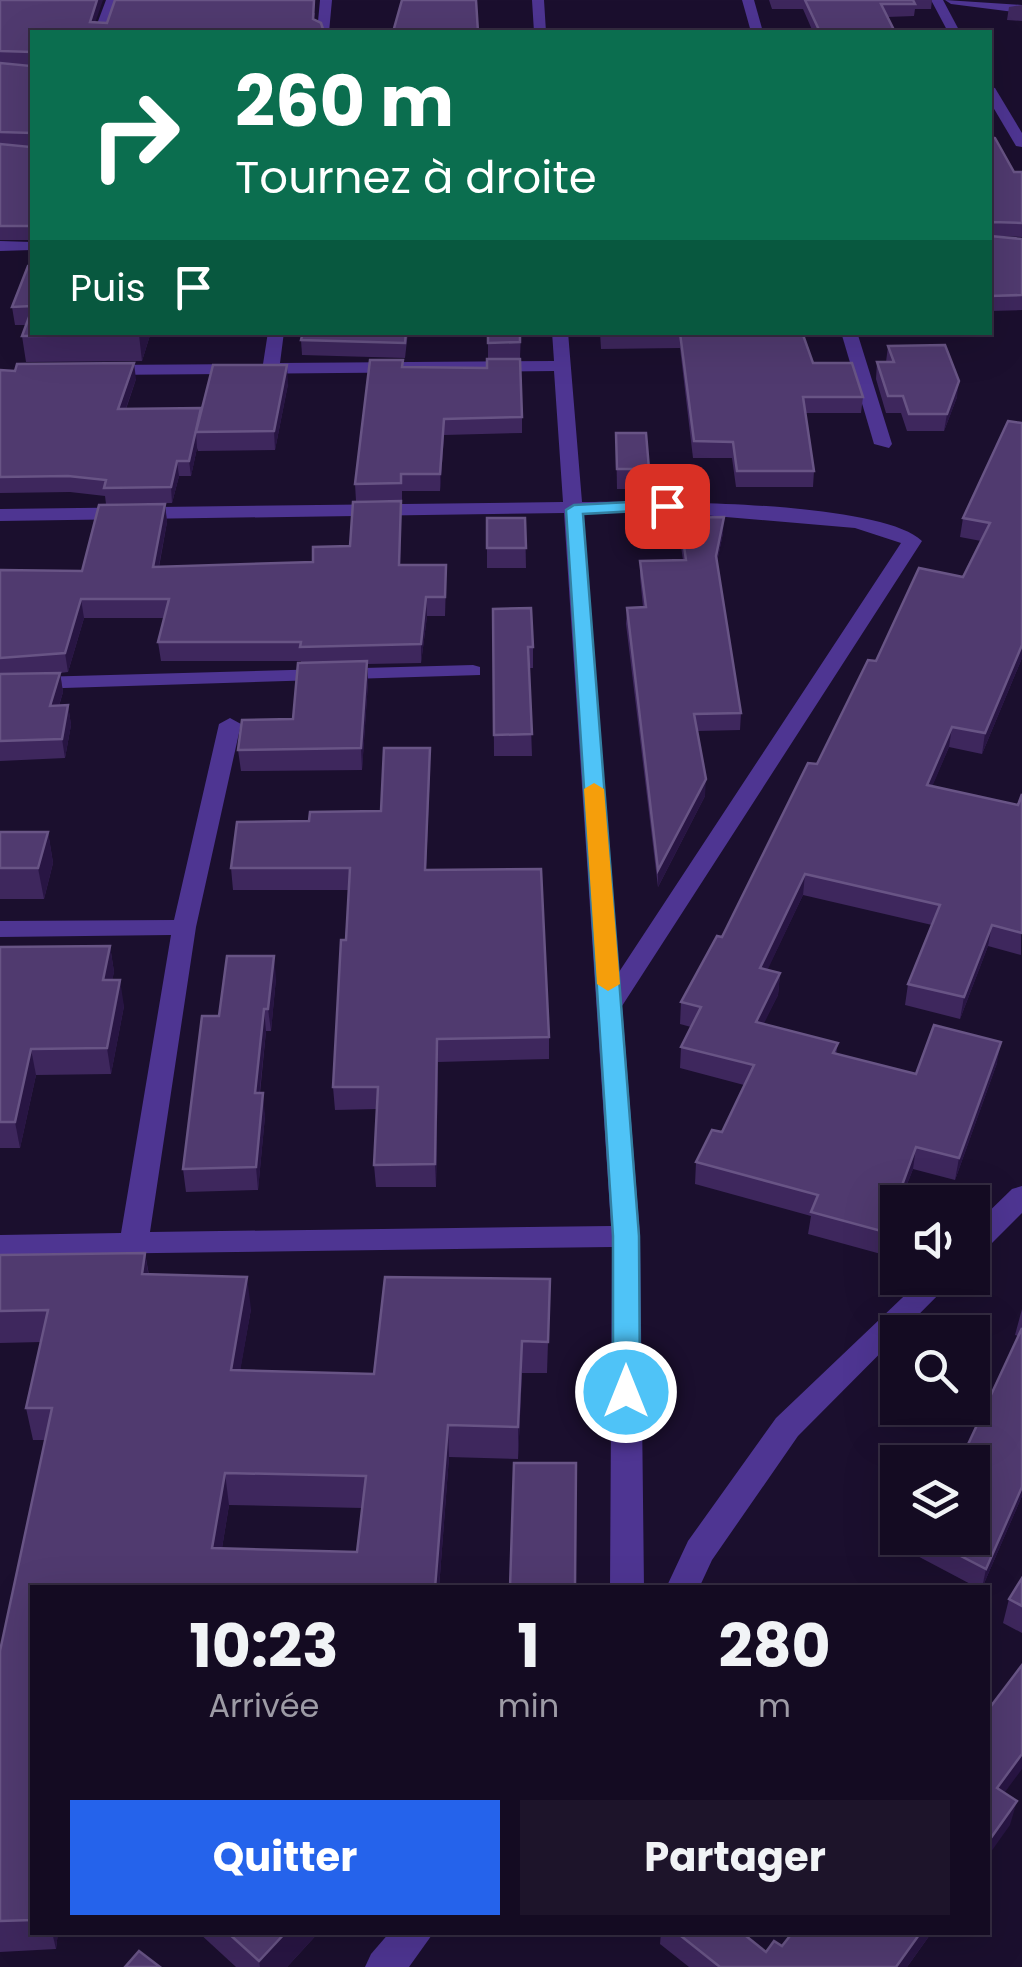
<!DOCTYPE html>
<html lang="fr">
<meta charset="utf-8">
<style>
body{margin:0;font-family:Poppins,sans-serif;background:#1d142a;color:#f1f3f6;height:100vh;display:flex;flex-direction:column;font-size:38px;white-space:nowrap}
*{box-sizing:border-box;margin:0}
p{font-size:32px;color:#9d9ba5}
.icon{flex:none;width:55px;height:55px;fill:none;stroke:currentColor;stroke-width:2;stroke-linecap:round;stroke-linejoin:round}
.map{position:relative;flex:1;overflow:hidden}
.drawer{position:absolute;left:30px;top:1585px;width:960px;height:350px;display:flex;flex-direction:column;background:#140b22;border-radius:0px;box-shadow:0 10px 40px #0002,0 0 0 2px #332b40}
.drawer>*{flex:none}
.banner{position:absolute;left:30px;top:30px;width:962px;height:305px;border-radius:0px;box-shadow:0 10px 40px #0002,0 0 0 2px #332b40;background:#0b6e4f;color:#fff;overflow:hidden}
.buttons{position:absolute;left:880px;top:1185px;display:grid;gap:20px}
.buttons a{display:grid;place-items:center;width:110px;height:110px;border-radius:0px;background:#140b22;box-shadow:0 10px 40px #0002,0 0 0 2px #332b40;font-size:50px}
.pin{position:absolute;display:grid;place-items:center;width:85px;height:85px;color:#fff;margin:-42px;border-radius:20px;box-shadow:0 5px 15px #0006}
.me{position:absolute;width:110px;margin:-55px;rotate:0deg;stroke-linejoin:round;filter:drop-shadow(0 0 8px #0008)}
.turn{display:flex;align-items:center;gap:35px;height:210px;padding:0 40px;font-size:45px}
.turn .icon{width:130px;height:130px;stroke-width:2.5}
.turn b{display:block;font-size:70px;line-height:85px}
.then{display:flex;align-items:center;height:95px;padding:0 40px;background:#0003;gap:20px;font-size:38px}
.eta{display:flex;justify-content:space-evenly;align-items:center;height:170px;text-align:center}
.eta b{font-size:60px;font-weight:700;line-height:70px}
.cta{display:flex;gap:20px;margin-top:auto;padding:20px 40px}
.cta a{flex:1;height:115px;border-radius:0px;background:#2563eb;color:#fff;font-size:40px;font-weight:700;line-height:115px;text-align:center}
.cta a+a{background:#1d142a;color:#f1f3f6}
.map>svg:first-child{display:block}
.lines{fill:none;stroke-linecap:round;stroke-linejoin:round}
.minor{fill:#4e3592;fill-rule:evenodd}
.wall{fill:#3e275d;fill-rule:evenodd}
.shaded-wall{fill:#281543}
.building{fill:#503a6f;stroke:#685485;stroke-width:2.5;fill-rule:evenodd}
.route{fill:#4fc3f7;stroke:#337fa1;stroke-width:2.5}
.slow{fill:#f59e0b}
</style>
<div class="map">
<svg width="1022" height="1967" viewBox="0 0 1022 1967">
<rect width="100%" height="100%" fill="#1b0f2e"/>
<g class="lines">
<g class="minor">
<path d="M106,0H118L106,32H94Z"/>
<path d="M320,0H332L329,32H317Z"/>
<path d="M532,0H544L546,32H534Z"/>
<path d="M742,0H754L763,32H751Z"/>
<path d="M931,0H943L960,32H948Z"/>
<path d="M945,0L1022,5V13L951,4Z"/>
<path d="M990,87L995,88L1022,133V147L1016,146L990,102Z"/>
<path d="M0,241L32,242V250L0,251Z"/>
<path d="M268,332H284L280,363L554,361L552,332H568L582,502C646,501 880,500 922,541L622,1006L640,1236L644,1588H610L612,1247L0,1255V1235L121,1233L171,935L0,937V921L174,920L219,724L230,718L241,724L196,927L150,1232L611,1226L564,513L0,521V509L563,502L554,371L100,375L92,370L100,365L263,364ZM667,512L855,528L901,543L619,972L583,513Z"/>
<path d="M841,332H857L892,444L889,448L874,444Z"/>
<path d="M473,665L480,667V675L0,690V678Z"/>
<path d="M1022,1186V1213L982,1253L972,1256V1228L1012,1189Z"/>
<path d="M923,1278H955L798,1436L712,1560L699,1588H666L688,1541L776,1418Z"/>
<path d="M390,1932H434L409,1967H365L371,1954Z"/>
</g>
</g>
<g class="wall">
<path d="M0,0L95,22L107,23L315,13L314,20L32,32V240H0Z"/>
<path d="M769,0H932L931,9H915L914,16L887,17L895,32H813L803,9H772Z"/>
<path d="M1022,5V21L1007,20L1009,7Z"/>
<path d="M990,137L1014,172H1022V237L997,236L1022,239V310L990,311Z"/>
<path d="M32,266V332H151L142,361L26,362L22,336L26,325H15L12,307Z"/>
<path d="M408,332L405,358L302,355L301,340Z"/>
<path d="M488,332H521L520,358H488Z"/>
<path d="M600,332H802L813,363L863,397L861,413H805L814,471L813,487H736L732,458H693L680,348L601,349Z"/>
<path d="M888,346L957,397L944,431H907L901,413H886L876,379L877,362H886Z"/>
<path d="M403,360V367L522,417V433L444,435L440,491H402V500L356,501L355,484Z"/>
<path d="M0,370L136,379L126,409L201,408L288,384L275,450L198,451L197,448L191,476H179L172,503L106,504L105,496L70,492L0,493Z"/>
<path d="M1022,423V658L982,754L949,747L932,786L1018,805L1022,794L1021,955L988,946L960,1019L905,1005L908,984L932,925L803,895L767,970L780,973L778,995L763,1024L838,1043L836,1054L916,1074L997,1063L955,1180L913,1169L900,1202H898V1210L881,1254L808,1234L811,1216L695,1184L696,1162L722,1132L744,1085L680,1068L681,1047L691,1027L680,1024L681,1002L722,937L817,764L876,661L963,577L981,541L960,537L963,518Z"/>
<path d="M616,433L649,469L648,489H617Z"/>
<path d="M401,501L400,565L446,583L445,616H427L421,663L367,664L368,682L362,770L241,771L238,750L293,719L301,661H161L158,642L165,618H84L68,672L60,673L63,692L59,706L68,705L71,725L65,758L0,761V570L82,571L165,504L167,522L159,567L313,562L350,546Z"/>
<path d="M487,518H525L526,568H487Z"/>
<path d="M680,518L723,533L717,562L741,713L740,730L697,731L705,796L658,887L626,624L627,608L643,607L640,577V561L683,560L679,533Z"/>
<path d="M493,609L533,647V668H529L532,756H494Z"/>
<path d="M430,769L426,870L549,1037V1059L438,1062L436,1187H376L374,1165L377,1109L335,1110L333,1087L349,890H233L231,868L309,821L381,811Z"/>
<path d="M0,832H48L53,863L44,899H0Z"/>
<path d="M110,946L114,972L112,980L124,1006L111,1074L36,1075L20,1148H0V947Z"/>
<path d="M276,978L271,1031H266L260,1093L265,1116L258,1190L186,1192L183,1169L219,1016Z"/>
<path d="M145,1253L149,1275L251,1309L240,1370L374,1374L550,1279L547,1373H522L518,1459L449,1457L439,1588H32V1932H58L56,1949L0,1952V1651L45,1440H33L26,1408L41,1342L0,1343V1255ZM229,1505L362,1508L357,1552L222,1548Z"/>
<path d="M1022,1309V1496L982,1588H978L908,1551L910,1538H972L964,1453L1018,1336L1015,1335Z"/>
<path d="M1022,1578V1633L1003,1623L1009,1599Z"/>
<path d="M198,1932H319L287,1967H236Z"/>
<path d="M661,1932H741L766,1952L782,1946L793,1932H932L907,1967H689L660,1944Z"/>
</g>
<g class="shaded-wall">
<path d="M97,0H103L92,32L90,22Z"/>
<path d="M140,332H151L142,361L139,335Z"/>
<path d="M134,363L136,379L120,425L118,409Z"/>
<path d="M287,365L288,384L275,450L274,431Z"/>
<path d="M959,381L957,397L944,431L947,414Z"/>
<path d="M444,419V435L440,491V474Z"/>
<path d="M196,432L197,448L191,476L189,461Z"/>
<path d="M177,461L179,476L172,503L171,487Z"/>
<path d="M165,504L167,522L155,586L153,567Z"/>
<path d="M724,517L723,533L715,572L716,556Z"/>
<path d="M426,597L427,616L421,663V644Z"/>
<path d="M81,599L84,618L68,672L65,653Z"/>
<path d="M1022,645V658L982,754L985,733Z"/>
<path d="M367,661L368,682L362,770L361,748Z"/>
<path d="M60,673L63,692L53,725L50,706Z"/>
<path d="M68,705L71,725L65,758L62,739Z"/>
<path d="M952,727L949,747L924,806L927,785Z"/>
<path d="M430,748V769L425,892V870Z"/>
<path d="M706,779L705,796L658,887V870Z"/>
<path d="M48,832L53,863L44,899L38,868Z"/>
<path d="M805,874L803,895L758,990L760,968Z"/>
<path d="M992,925L988,946L960,1019L964,997Z"/>
<path d="M110,946L114,972L107,1006L103,980Z"/>
<path d="M274,956L276,978L271,1031L268,1009Z"/>
<path d="M780,973L778,995L754,1044L756,1022Z"/>
<path d="M120,980L124,1006L111,1074L107,1048Z"/>
<path d="M264,1009L266,1031L257,1116L255,1093Z"/>
<path d="M437,1039L438,1062L436,1187L435,1164Z"/>
<path d="M1001,1042L997,1063L955,1180L959,1158Z"/>
<path d="M31,1049L36,1075L20,1148L15,1122Z"/>
<path d="M263,1093L265,1116L258,1190L256,1167Z"/>
<path d="M916,1147L913,1169L900,1202H898V1210L881,1254L885,1232Z"/>
<path d="M145,1253L150,1285L142,1274Z"/>
<path d="M247,1277L251,1309L235,1401L231,1370Z"/>
<path d="M522,1341V1373L518,1459V1427Z"/>
<path d="M448,1425L449,1457L439,1588H435Z"/>
<path d="M225,1473L229,1505L217,1579L212,1548Z"/>
<path d="M1022,1487V1496L982,1588L986,1569Z"/>
<path d="M1022,1754V1769L991,1811L997,1788Z"/>
<path d="M1017,1801L1010,1825L988,1856V1842Z"/>
<path d="M52,1932H58L56,1949Z"/>
<path d="M286,1932H319L287,1967H260L259,1961Z"/>
<path d="M921,1932H932L907,1967H896Z"/>
</g>
<g class="building">
<path d="M0,0H97L90,22L107,23L115,0H314L313,19L321,23L324,32H32V52L0,51Z"/>
<path d="M402,0H476L478,32H393Z"/>
<path d="M805,0H913L915,4H881L895,32H820Z"/>
<path d="M32,54V133L0,132V63L30,66Z"/>
<path d="M32,135V226H0V144L30,147Z"/>
<path d="M990,137L995,138L1014,172H1022V223L992,222L990,229Z"/>
<path d="M990,236L1022,239V295L990,296Z"/>
<path d="M28,266H32V306L12,307Z"/>
<path d="M32,309V332H140L139,335L22,336Z"/>
<path d="M303,332H406L405,343L301,340Z"/>
<path d="M488,332H520V342L488,343Z"/>
<path d="M601,332H802L813,363H852L863,397H803L814,471H737L733,442L694,441L680,333Z"/>
<path d="M945,345L959,381L947,414H909L903,396H888L877,362H894L888,346Z"/>
<path d="M487,359H520L522,417L444,419L440,474H401V483L355,484L370,360H403L402,367L487,368Z"/>
<path d="M134,363L118,409L201,408L189,461H177L171,487L104,488L106,480L68,476L0,477V370L15,371L17,364Z"/>
<path d="M213,365H287L274,431L196,432Z"/>
<path d="M1008,421L1022,423V645L985,733L952,727L927,785L1018,805L1022,794V933L992,925L964,997L908,984L940,905L805,874L760,968L780,973L756,1022L838,1043L833,1053L916,1074L934,1025L1001,1042L959,1158L916,1147L885,1232L811,1212L818,1195L696,1162L712,1130L722,1132L754,1065L681,1047L701,1007L681,1002L717,936L722,937L808,763L817,764L868,660L876,661L919,568L963,577L990,523L963,518Z"/>
<path d="M616,433H646L649,469H617Z"/>
<path d="M401,501L399,565H446L445,597H426L421,644L300,647L301,642H158L169,599H81L65,653L0,658V570L82,571L99,505L165,504L153,567L313,562V547L350,546L353,502Z"/>
<path d="M724,517L716,556L741,713L694,714L706,779L658,870L627,608L646,607L640,561L686,560L680,518Z"/>
<path d="M487,518H525L526,548H487Z"/>
<path d="M531,608L533,647H528L532,734L494,735L493,609Z"/>
<path d="M367,661L361,748L238,750L242,720L293,719L298,663Z"/>
<path d="M60,673L50,706L68,705L62,739L0,741V674Z"/>
<path d="M384,748H430L425,870L541,869L549,1037L437,1039L435,1164L374,1165L378,1087H333L341,940H346L350,868H231L237,822L309,821L310,812L381,811Z"/>
<path d="M0,832H48L38,868H0Z"/>
<path d="M110,946L103,980H120L107,1048L31,1049L15,1122H0V947Z"/>
<path d="M227,956H274L268,1009H264L255,1093H263L256,1167L183,1169L202,1016H219Z"/>
<path d="M145,1253L142,1274L247,1277L231,1370L374,1374L385,1277L550,1279L548,1342L522,1341L518,1427L448,1425L435,1588H32V1920L0,1921V1651L52,1408H26L48,1310L0,1311V1255ZM225,1473L366,1476L357,1552L212,1548Z"/>
<path d="M1022,1328V1487L986,1569L926,1538H972V1462H957L964,1453Z"/>
<path d="M514,1463H576L575,1588H510Z"/>
<path d="M1022,1578V1606L1009,1599Z"/>
<path d="M1022,1665V1754L997,1788L1017,1801L988,1842V1710Z"/>
<path d="M227,1932H286L259,1961Z"/>
<path d="M676,1932H741L766,1952L774,1941L782,1946L793,1932H921L896,1967H720Z"/>
<path d="M139,1951L160,1967H125Z"/>
</g>
<path class="route" d="M667,500L673,502V509L583,514L639,1236L640,1392L636,1400H617L613,1392V1236L566,510L574,505Z"/>
<path class="slow" d="M594,783L604,789L620,984L608,991L597,984L584,789Z"/>
</svg>
<div class="buttons">
<a><svg class="icon" aria-label="sound" viewBox="0 0 24 24"><path d="M4 9h4l5-4v14l-5-4H4zM17 9q2 3 0 6"/></svg></a>
<a><svg class="icon" aria-label="search" viewBox="0 0 24 24"><circle cx="10" cy="10" r="6"/><path d="M15 15l6 6"/></svg></a>
<a><svg class="icon" aria-label="layers" viewBox="0 0 24 24"><path d="M12 4l9 5-9 5-9-5zM3 14l9 5 9-5"/></svg></a>
</div>
<div class="pin" style="left:667px;top:506px;background:#d93025"><svg class="icon" aria-label="arrive" viewBox="0 0 24 24"><path d="M6 21V4h12l-3 4 3 4H6"/></svg></div>
<svg class="me" style="left:626px;top:1392px" viewBox="-20 -20 40 40"><circle r="17" fill="#4fc3f7" stroke="#fff" stroke-width="3"/><path d="M0-11L8 9 0 5-8 9z" fill="#fff"/></svg>
<div class="banner">
<div class="turn"><svg class="icon" aria-label="right" viewBox="0 0 24 24"><path d="M7 20v-9h11M14 6l5 5-5 5"/></svg><div><b>260 m</b>Tournez à droite</div></div>
<div class="then">Puis<svg class="icon" aria-label="arrive" viewBox="0 0 24 24"><path d="M6 21V4h12l-3 4 3 4H6"/></svg></div>
</div>
<section class="drawer">
<div class="eta">
<div><b>10:23</b><p>Arrivée</p></div>
<div><b>1</b><p>min</p></div>
<div><b>280</b><p>m</p></div>
</div>
<div class="cta"><a>Quitter</a><a>Partager</a></div>
</section>
</div>
